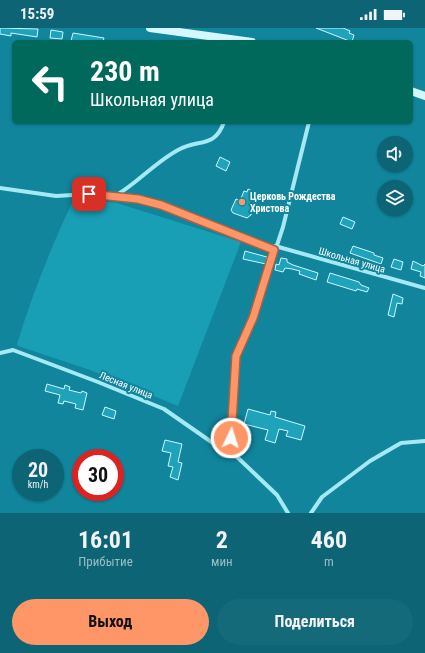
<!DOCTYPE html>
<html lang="ru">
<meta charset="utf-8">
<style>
body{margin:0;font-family:"Roboto Condensed",sans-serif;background:#156a7a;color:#f1f3f6;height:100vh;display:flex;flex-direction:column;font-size:15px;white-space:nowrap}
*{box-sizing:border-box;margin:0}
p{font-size:13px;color:#9abdc5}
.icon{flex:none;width:22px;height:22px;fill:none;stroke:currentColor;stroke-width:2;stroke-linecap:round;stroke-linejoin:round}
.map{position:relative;height:485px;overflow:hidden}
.panel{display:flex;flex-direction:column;background:#0c6475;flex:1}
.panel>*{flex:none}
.hud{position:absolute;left:12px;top:12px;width:401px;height:84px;border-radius:6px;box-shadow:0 1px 3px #0004;background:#00695c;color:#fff;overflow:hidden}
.fabs{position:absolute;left:377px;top:108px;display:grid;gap:8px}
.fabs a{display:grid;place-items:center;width:36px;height:36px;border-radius:50%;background:#0c6475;box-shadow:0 1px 3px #0004;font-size:20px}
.speed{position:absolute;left:12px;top:421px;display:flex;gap:8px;font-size:20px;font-weight:700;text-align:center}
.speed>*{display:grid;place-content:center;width:52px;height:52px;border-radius:50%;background:#0c6475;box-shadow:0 1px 3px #0004;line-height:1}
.speed small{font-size:10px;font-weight:400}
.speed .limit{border:6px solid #d22;background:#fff;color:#111}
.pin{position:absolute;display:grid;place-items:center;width:34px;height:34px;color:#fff;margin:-17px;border-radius:8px;box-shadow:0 2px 6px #0006}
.me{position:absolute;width:44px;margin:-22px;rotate:4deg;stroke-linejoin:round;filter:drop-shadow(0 0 3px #0008)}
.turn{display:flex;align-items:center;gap:14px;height:84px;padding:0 12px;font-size:18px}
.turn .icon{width:52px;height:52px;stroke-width:2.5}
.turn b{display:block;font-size:28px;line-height:34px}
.eta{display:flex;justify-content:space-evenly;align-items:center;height:68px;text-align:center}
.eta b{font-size:24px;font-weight:700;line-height:28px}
.button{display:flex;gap:8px;margin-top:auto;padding:8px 12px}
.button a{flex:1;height:46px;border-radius:24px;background:#ff9668;color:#111;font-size:16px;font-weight:700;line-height:46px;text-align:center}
.button a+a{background:#156a7a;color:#f1f3f6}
.status{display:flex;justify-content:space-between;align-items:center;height:28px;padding:0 20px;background:#0c6475;direction:ltr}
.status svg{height:11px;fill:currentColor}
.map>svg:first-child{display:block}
.green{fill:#189fb6}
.building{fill:#1ea3bb;stroke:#cdf7fe}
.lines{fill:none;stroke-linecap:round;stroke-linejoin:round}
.street{stroke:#a4e9f5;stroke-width:4}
.secondary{stroke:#d4f7fe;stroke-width:8}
.route-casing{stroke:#a66244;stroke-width:10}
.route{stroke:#ff9668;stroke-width:7}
.poi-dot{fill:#ff9668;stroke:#10859c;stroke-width:1.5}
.labels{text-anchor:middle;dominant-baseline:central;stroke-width:4;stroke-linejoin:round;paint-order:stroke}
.poi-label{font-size:10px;font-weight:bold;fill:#fff;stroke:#10859c;text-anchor:start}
.street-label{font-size:10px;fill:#fff;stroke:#10859c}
</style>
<div class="status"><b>15:59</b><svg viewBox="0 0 49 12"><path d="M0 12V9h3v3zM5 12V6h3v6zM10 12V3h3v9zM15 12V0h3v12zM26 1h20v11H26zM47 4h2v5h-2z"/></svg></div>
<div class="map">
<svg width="425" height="485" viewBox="0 0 425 485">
<rect width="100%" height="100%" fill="#10859c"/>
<path class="green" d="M81,171L117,175L241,214L178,378L90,342L18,318L17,316C32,267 51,219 73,173Z"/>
<g class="building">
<path d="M0,0L38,1L37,9L11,5V8L0,6Z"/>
<path d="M316,0H343L350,3L349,5L354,7L352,14Z"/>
<path d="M51,2L63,4L62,11L50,10Z"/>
<path d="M73,5L104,10L103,14L71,13Z"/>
<path d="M220,129L230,134L226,143L216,138Z"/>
<path d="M248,161L252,163L251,166L253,167L249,176L255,178L251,187L247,190L233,185L231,182L236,171L240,173L244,163L247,164Z"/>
<path d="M343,189L355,194L352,201L340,196Z"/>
<path d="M353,218L374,225V227L383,230L381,236L350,225Z"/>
<path d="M245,223L267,229L266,236L243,231Z"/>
<path d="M281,230L287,231V234L293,237L318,245L316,252L299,246L300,243L292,241L285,240L283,244L275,242L276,236L279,237Z"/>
<path d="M394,231L403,234L401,242L391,239Z"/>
<path d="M413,233L423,238L425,236V250L420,248L421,244L411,241Z"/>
<path d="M330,245L359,254L361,257L369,260L367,264L357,261L356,263L327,254Z"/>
<path d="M393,266L403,270L402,276L397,275L394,289L388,287Z"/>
<path d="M47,356L64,361L65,357L70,359L69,362L81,365L82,363L87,365L83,382L75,380L76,376L64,373L63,376L58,375L60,367L45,363Z"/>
<path d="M105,379L116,383L114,391L102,387Z"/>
<path d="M248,381L270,387L271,383L276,384L275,389L305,398L301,412L286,408L288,403L279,401L275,415L265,412L268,402L244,396Z"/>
<path d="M165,412L182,416L178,434L182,435L178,452L170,449L173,439L168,438L171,425L162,423Z"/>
</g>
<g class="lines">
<g class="street">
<path d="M0,160L56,168L89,166L138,171L187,186L274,222"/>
<path d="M115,168C138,155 156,133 180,121C199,111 215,120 224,94"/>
<path d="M275,218L425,260"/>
<path d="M0,325L13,322L98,354L164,381L223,422L236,428"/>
<path d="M288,485L277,467L236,428L231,410L237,328L253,290L283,199L309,94"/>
<path d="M311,485L322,469L370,433L401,415L425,413"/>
</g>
<g class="secondary">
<path d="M150,0L252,14"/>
<path d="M411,63L425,68"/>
</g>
</g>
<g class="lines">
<g class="route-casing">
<path id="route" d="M89,166L138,171L161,177L274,222L253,290L236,328L231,410"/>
</g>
<use href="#route" class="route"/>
</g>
<circle class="poi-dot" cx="242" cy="174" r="4"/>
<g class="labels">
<g class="poi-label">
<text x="250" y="168">Церковь Рождества<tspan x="250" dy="12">Христова</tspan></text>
</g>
<g class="street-label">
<text transform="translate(352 232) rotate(16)">Школьная улица</text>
<text transform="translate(126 357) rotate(22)">Лесная улица</text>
</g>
</g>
</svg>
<div class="fabs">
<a><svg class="icon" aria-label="sound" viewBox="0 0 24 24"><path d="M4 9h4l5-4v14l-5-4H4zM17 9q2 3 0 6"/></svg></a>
<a><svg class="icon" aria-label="layers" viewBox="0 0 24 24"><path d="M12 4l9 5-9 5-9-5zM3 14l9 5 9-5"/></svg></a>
</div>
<div class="speed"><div>20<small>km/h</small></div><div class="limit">30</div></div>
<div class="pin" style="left:89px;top:166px;background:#d93025"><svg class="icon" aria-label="arrive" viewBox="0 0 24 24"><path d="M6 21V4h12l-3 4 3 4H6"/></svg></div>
<svg class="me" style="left:231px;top:410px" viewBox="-20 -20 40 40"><circle r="17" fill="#ff9668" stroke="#fff" stroke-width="3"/><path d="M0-11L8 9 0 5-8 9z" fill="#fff"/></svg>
<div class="hud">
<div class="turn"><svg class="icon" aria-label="left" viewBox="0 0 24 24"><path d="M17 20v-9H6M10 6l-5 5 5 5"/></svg><div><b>230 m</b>Школьная улица</div></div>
</div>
</div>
<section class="panel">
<div class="eta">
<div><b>16:01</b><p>Прибытие</p></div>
<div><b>2</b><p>мин</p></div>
<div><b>460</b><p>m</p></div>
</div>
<div class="button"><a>Выход</a><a>Поделиться</a></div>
</section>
